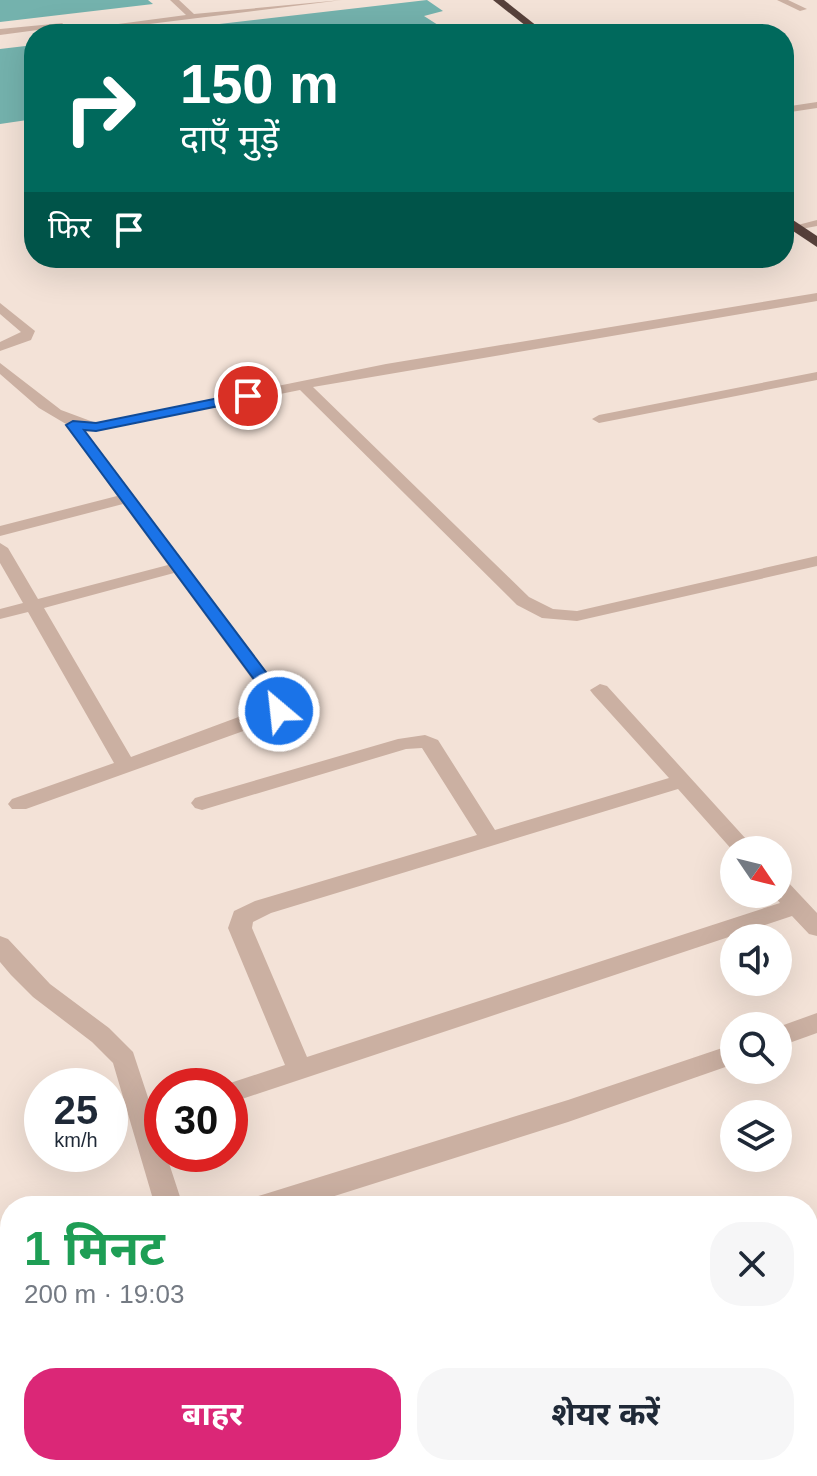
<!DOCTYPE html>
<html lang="hi">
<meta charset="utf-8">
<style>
body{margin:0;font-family:Arial,"Noto Sans Devanagari",sans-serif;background:#f6f6f7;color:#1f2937;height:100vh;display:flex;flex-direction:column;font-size:30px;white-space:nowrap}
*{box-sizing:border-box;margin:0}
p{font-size:26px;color:#747a83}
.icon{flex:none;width:44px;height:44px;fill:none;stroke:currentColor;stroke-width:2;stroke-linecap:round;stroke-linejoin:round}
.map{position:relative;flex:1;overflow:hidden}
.sheet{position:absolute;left:0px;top:1196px;width:818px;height:280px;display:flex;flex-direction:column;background:#fff;border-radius:32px 32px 0 0;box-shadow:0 8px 32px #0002}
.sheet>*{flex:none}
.guide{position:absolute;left:24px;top:24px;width:770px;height:244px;border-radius:32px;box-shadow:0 8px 32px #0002;background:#00695c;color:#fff;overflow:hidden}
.needle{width:52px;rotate:125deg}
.tools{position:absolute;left:720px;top:836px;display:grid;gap:16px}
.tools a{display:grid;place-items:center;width:72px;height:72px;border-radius:50%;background:#fff;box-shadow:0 8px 32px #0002;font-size:40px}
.speed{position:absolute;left:24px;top:1068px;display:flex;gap:16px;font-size:40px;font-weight:700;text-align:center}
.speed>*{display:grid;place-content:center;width:104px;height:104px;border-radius:50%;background:#fff;box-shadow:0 8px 32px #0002;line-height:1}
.speed small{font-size:20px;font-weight:400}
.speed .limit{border:12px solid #d22;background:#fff;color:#111}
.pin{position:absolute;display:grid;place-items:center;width:68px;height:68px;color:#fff;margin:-34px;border:4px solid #fff;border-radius:50%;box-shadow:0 2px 8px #0007}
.me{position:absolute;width:88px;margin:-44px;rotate:332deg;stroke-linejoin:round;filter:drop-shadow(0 0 6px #0008)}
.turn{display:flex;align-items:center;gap:28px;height:168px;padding:0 24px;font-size:36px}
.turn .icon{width:104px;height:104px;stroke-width:2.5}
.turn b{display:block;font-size:56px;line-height:68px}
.then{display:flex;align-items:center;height:76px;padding:0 24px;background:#0003;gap:16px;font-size:30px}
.round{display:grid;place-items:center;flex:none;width:84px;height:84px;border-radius:32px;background:#f6f6f7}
.summary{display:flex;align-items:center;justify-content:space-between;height:136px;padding:0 24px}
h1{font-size:48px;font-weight:700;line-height:60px;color:#1e9e55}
.cta{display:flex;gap:16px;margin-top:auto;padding:16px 24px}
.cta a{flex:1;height:92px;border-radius:32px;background:#db2777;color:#fff;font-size:32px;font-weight:700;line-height:92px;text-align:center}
.cta a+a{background:#f6f6f7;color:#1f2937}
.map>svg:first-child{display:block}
.water{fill:#74b2ad}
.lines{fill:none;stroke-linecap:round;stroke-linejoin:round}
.street{fill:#cbb0a2;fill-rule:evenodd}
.highway{fill:#57413b;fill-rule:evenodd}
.route{fill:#1a73e8;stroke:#114b97;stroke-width:2}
</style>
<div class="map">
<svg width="817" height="1476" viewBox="0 0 817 1476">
<rect width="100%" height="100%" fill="#f3e2d7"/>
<g class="water">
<path d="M0,0H148L153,4L0,22Z"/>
<path d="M427,0L443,11L424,16L452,34H133Z"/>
<path d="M34,45V119L0,124V49Z"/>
</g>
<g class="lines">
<g class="street">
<path d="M170,0H179L194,14L342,0L69,34H43L186,15Z"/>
<path d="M777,0H788L807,9L800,11Z"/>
<path d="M63,23L60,27L0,35V29Z"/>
<path d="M817,102V108L784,113V107Z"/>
<path d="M817,220V226L796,230L790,227Z"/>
<path d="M817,293V301L313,387L529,597L553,609L577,611L817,556V566L577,621L542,618L517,605L300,390L96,431L84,429L291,705L286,715L277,719L26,809H12L8,804L12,799L114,763L28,612L0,619V609L23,603L0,563V543L8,548L38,599L168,565L123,504L0,536V526L117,496L66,424L39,408L0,374V363L61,410L96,423L386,364ZM174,573L271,705L131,757L44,608Z"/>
<path d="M0,303L35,331L31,340L0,351V342L21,332L0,314Z"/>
<path d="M817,372V380L599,423L592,419L599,415Z"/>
<path d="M600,684L607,686L756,850L734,852L678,789L271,913L253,922L252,928L307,1057L780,903L772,894H778V878L786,880L817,913V936L809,934L792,916L230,1103V1086H221L285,1065L228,928L234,911L255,901L477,835L422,748L406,749L202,810L195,808L191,803L195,798L398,739L425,735L438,740L495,830L669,778L593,694L590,690Z"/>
<path d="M0,936L8,939L50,984L109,1028L133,1052L162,1140V1154H166L183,1206H155L113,1063L92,1042L33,997L11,975L0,962Z"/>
<path d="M817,1013V1033L778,1047V1027Z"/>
<path d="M734,1044V1064L568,1122L303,1206H251L255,1197L265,1194L568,1100Z"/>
<path d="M811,1329L817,1331V1366L808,1363V1330Z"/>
<path d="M230,1466H262L265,1476H233Z"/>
<path d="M453,1466H488L492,1476H457Z"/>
</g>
<g class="highway">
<path d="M493,0H504L547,34H536Z"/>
<path d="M784,214L817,236V247L784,225Z"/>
</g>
</g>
<path class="route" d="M248,392L255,396L253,399L96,431L84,430L284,696L290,705L285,715H273L270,701L66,425L73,421L96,423Z"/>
</svg>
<div class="tools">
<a><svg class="needle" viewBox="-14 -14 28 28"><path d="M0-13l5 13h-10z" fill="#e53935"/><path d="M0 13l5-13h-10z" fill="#747a83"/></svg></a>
<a><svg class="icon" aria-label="sound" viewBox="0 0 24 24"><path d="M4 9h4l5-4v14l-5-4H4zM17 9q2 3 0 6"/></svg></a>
<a><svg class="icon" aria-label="search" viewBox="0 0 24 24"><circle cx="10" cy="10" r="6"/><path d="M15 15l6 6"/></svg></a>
<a><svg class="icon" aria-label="layers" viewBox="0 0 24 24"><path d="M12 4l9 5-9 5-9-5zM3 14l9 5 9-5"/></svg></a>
</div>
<div class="speed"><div>25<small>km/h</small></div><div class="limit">30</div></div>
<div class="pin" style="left:248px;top:396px;background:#d93025"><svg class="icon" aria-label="arrive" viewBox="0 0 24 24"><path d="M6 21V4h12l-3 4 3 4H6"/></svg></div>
<svg class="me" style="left:279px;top:711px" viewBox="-20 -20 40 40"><circle r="17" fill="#1a73e8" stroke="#fff" stroke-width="3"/><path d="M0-11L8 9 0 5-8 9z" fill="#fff"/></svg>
<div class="guide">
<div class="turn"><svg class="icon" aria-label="right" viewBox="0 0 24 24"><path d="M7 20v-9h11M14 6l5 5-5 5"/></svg><div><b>150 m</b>दाएँ मुड़ें</div></div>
<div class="then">फिर<svg class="icon" aria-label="arrive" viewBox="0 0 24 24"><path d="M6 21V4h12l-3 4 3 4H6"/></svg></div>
</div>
<section class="sheet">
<div class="summary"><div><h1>1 मिनट</h1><p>200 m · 19:03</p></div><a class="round"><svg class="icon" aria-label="close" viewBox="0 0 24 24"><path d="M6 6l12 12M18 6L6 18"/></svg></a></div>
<div class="cta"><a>बाहर</a><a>शेयर करें</a></div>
</section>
</div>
